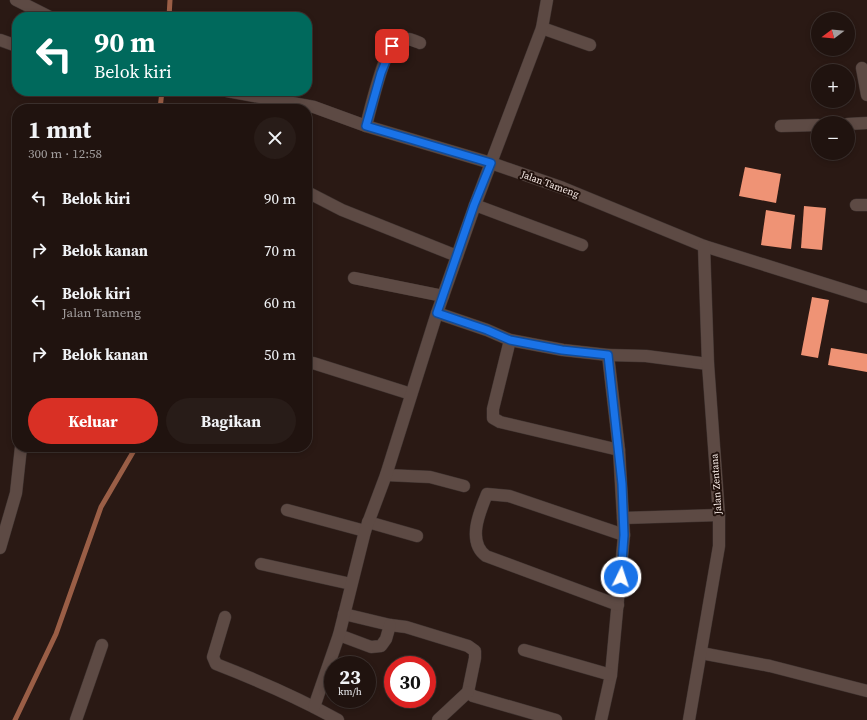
<!DOCTYPE html>
<html lang="id">
<meta charset="utf-8">
<style>
body{margin:0;font-family:"Source Serif 4",serif;background:#281c18;color:#f1f3f6;height:100vh;display:flex;flex-direction:column;font-size:15px;white-space:nowrap}
*{box-sizing:border-box;margin:0}
p{font-size:13px;color:#a29e9e}
.icon{flex:none;width:22px;height:22px;fill:none;stroke:currentColor;stroke-width:2;stroke-linecap:round;stroke-linejoin:round}
.map{position:relative;flex:1;overflow:hidden}
.drawer{position:absolute;left:12px;top:104px;width:300px;height:348px;display:flex;flex-direction:column;background:#20130f;border-radius:16px;box-shadow:0 2px 6px #0003,0 0 0 1px #3d322f}
.drawer>*{flex:none}
.banner{position:absolute;left:12px;top:12px;width:300px;height:84px;border-radius:16px;box-shadow:0 2px 6px #0003,0 0 0 1px #3d322f;background:#00695c;color:#fff;overflow:hidden}
.needle{width:26px;rotate:254deg}
.fabs{position:absolute;left:811px;top:12px;display:grid;gap:8px}
.fabs a{display:grid;place-items:center;width:44px;height:44px;border-radius:50%;background:#20130f;box-shadow:0 2px 6px #0003,0 0 0 1px #3d322f;font-size:20px}
.speed{position:absolute;left:324px;top:656px;display:flex;gap:8px;font-size:20px;font-weight:700;text-align:center}
.speed>*{display:grid;place-content:center;width:52px;height:52px;border-radius:50%;background:#20130f;box-shadow:0 2px 6px #0003,0 0 0 1px #3d322f;line-height:1}
.speed small{font-size:10px;font-weight:400}
.speed .limit{border:6px solid #d22;background:#fff;color:#111}
.pin{position:absolute;display:grid;place-items:center;width:34px;height:34px;color:#fff;margin:-17px;border-radius:8px;box-shadow:0 2px 6px #0006}
.me{position:absolute;width:44px;margin:-22px;rotate:4deg;stroke-linejoin:round;filter:drop-shadow(0 0 3px #0008)}
.turn{display:flex;align-items:center;gap:14px;height:84px;padding:0 16px;font-size:18px}
.turn .icon{width:52px;height:52px;stroke-width:2.5}
.turn b{display:block;font-size:28px;line-height:34px}
.round{display:grid;place-items:center;flex:none;width:42px;height:42px;border-radius:21px;background:#281c18}
.head{display:flex;align-items:center;justify-content:space-between;height:68px;padding:0 16px}
h1{font-size:24px;font-weight:700;line-height:30px}
.cta{display:flex;gap:8px;margin-top:auto;padding:8px 16px}
.cta a{flex:1;height:46px;border-radius:24px;background:#d93025;color:#fff;font-size:16px;font-weight:700;line-height:46px;text-align:center}
.cta a+a{background:#281c18;color:#f1f3f6}
ul{padding:0;list-style:none}
li{display:flex;align-items:center;gap:12px;height:52px;padding:0 16px}
li div{flex:1}
li b{display:block;font-size:15px}
li em{font-style:normal}
.map>svg:first-child{display:block}
.lines{fill:none;stroke-linecap:round;stroke-linejoin:round}
.stream{stroke:#9a5e46;stroke-width:5}
.building{fill:#ef9375}
.minor-casing{stroke:#3f3330;stroke-width:13}
.minor{stroke:#5d4a44;stroke-width:12}
.route-casing{stroke:#114b97;stroke-width:10}
.route{stroke:#1a73e8;stroke-width:7}
.labels{text-anchor:middle;dominant-baseline:central;stroke-width:4;stroke-linejoin:round;paint-order:stroke}
.street-label{font-size:10px;fill:#f9ede9;stroke:#20100b}
</style>
<div class="map">
<svg width="867" height="720" viewBox="0 0 867 720">
<rect width="100%" height="100%" fill="#2a1914"/>
<g class="lines">
<g class="stream">
<path d="M169,17L170,0"/>
<path d="M160,109L162,91"/>
<path d="M15,720L56,634L101,507L136,447"/>
</g>
</g>
<g class="building">
<path d="M745,167L781,174L776,203L739,196Z"/>
<path d="M804,206L826,208L822,250L801,248Z"/>
<path d="M766,210L795,215L791,249L761,245Z"/>
<path d="M812,297L829,300L818,358L801,355Z"/>
<path d="M831,348L867,354V372L828,365Z"/>
</g>
<g class="lines">
<g class="minor-casing">
<g id="minor">
<path d="M16,0L50,17"/>
<path d="M542,28L590,45"/>
<path d="M0,40L17,46"/>
<path d="M862,68L867,95"/>
<path d="M227,91L314,107L366,126L491,163L563,188L704,246L867,297"/>
<path d="M848,124L867,123"/>
<path d="M366,126C370,110 385,48 396,41C404,36 413,40 420,43"/>
<path d="M781,126L818,125"/>
<path d="M307,192L342,210L457,256"/>
<path d="M475,205L582,245"/>
<path d="M856,205H867"/>
<path d="M354,278L443,296"/>
<path d="M437,313L487,330L510,340L563,350L608,355L619,450L624,535L611,675L601,720"/>
<path d="M510,340L493,409V418L500,422L619,450"/>
<path d="M608,355L646,356L708,364"/>
<path d="M313,363L411,394"/>
<path d="M386,475L430,477L464,486"/>
<path d="M287,510L365,531"/>
<path d="M623,518L719,515"/>
<path d="M368,522L417,536"/>
<path d="M0,548L16,493L21,447"/>
<path d="M261,564L351,584"/>
<path d="M618,605L486,556C467,542 479,513 487,494L509,496L624,535"/>
<path d="M344,614L390,625L406,627L468,646L475,651V658L468,692L473,696L556,720"/>
<path d="M225,617L213,657L216,664C257,680 299,698 338,720"/>
<path d="M339,635L371,647L381,646L386,639L390,625"/>
<path d="M524,650L611,675"/>
<path d="M701,653L770,666L867,691"/>
<path d="M314,707L339,635L365,531L386,475L437,313L475,205L542,28L547,0"/>
<path d="M76,720L102,645"/>
<path d="M438,720L468,692"/>
<path d="M689,720L719,546V515L708,364L704,246"/>
</g>
</g>
<use href="#minor" class="minor"/>
</g>
<g class="lines">
<g class="route-casing">
<path id="route" d="M392,46L381,73L366,126L491,163L474,205L437,313L487,330L510,340L562,350L608,355L622,484L624,535L621,577"/>
</g>
<use href="#route" class="route"/>
</g>
<g class="labels">
<g class="street-label">
<text transform="translate(550 184) rotate(20)">Jalan Tameng</text>
<text transform="translate(716 484) rotate(-94)">Jalan Zentana</text>
</g>
</g>
</svg>
<div class="fabs">
<a><svg class="needle" viewBox="-14 -14 28 28"><path d="M0-13l5 13h-10z" fill="#e53935"/><path d="M0 13l5-13h-10z" fill="#a29e9e"/></svg></a>
<a>+</a>
<a>−</a>
</div>
<div class="speed"><div>23<small>km/h</small></div><div class="limit">30</div></div>
<div class="pin" style="left:392px;top:46px;background:#d93025"><svg class="icon" aria-label="arrive" viewBox="0 0 24 24"><path d="M6 21V4h12l-3 4 3 4H6"/></svg></div>
<svg class="me" style="left:621px;top:577px" viewBox="-20 -20 40 40"><circle r="17" fill="#1a73e8" stroke="#fff" stroke-width="3"/><path d="M0-11L8 9 0 5-8 9z" fill="#fff"/></svg>
<div class="banner">
<div class="turn"><svg class="icon" aria-label="left" viewBox="0 0 24 24"><path d="M17 20v-9H6M10 6l-5 5 5 5"/></svg><div><b>90 m</b>Belok kiri</div></div>
</div>
<section class="drawer">
<div class="head"><div><h1>1 mnt</h1><p>300 m · 12:58</p></div><a class="round"><svg class="icon" aria-label="close" viewBox="0 0 24 24"><path d="M6 6l12 12M18 6L6 18"/></svg></a></div>
<ul>
<li><svg class="icon" aria-label="left" viewBox="0 0 24 24"><path d="M17 20v-9H6M10 6l-5 5 5 5"/></svg><div><b>Belok kiri</b></div><em>90 m</em></li>
<li><svg class="icon" aria-label="right" viewBox="0 0 24 24"><path d="M7 20v-9h11M14 6l5 5-5 5"/></svg><div><b>Belok kanan</b></div><em>70 m</em></li>
<li><svg class="icon" aria-label="left" viewBox="0 0 24 24"><path d="M17 20v-9H6M10 6l-5 5 5 5"/></svg><div><b>Belok kiri</b><p>Jalan Tameng</p></div><em>60 m</em></li>
<li><svg class="icon" aria-label="right" viewBox="0 0 24 24"><path d="M7 20v-9h11M14 6l5 5-5 5"/></svg><div><b>Belok kanan</b></div><em>50 m</em></li>
</ul>
<div class="cta"><a>Keluar</a><a>Bagikan</a></div>
</section>
</div>
